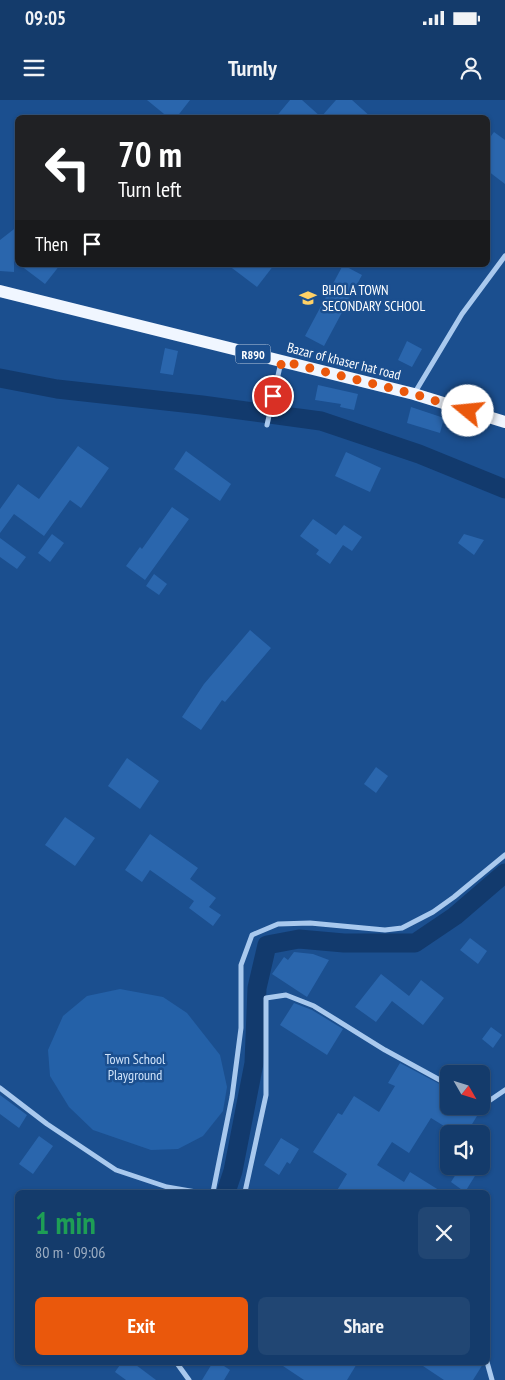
<!DOCTYPE html>
<meta charset="utf-8">
<style>
body{margin:0;font-family:"PT Sans Narrow",sans-serif;background:#214673;color:#f1f3f6;height:100vh;display:flex;flex-direction:column;font-size:19px;white-space:nowrap}
*{box-sizing:border-box;margin:0}
p{font-size:16px;color:#9dadc1}
.icon{flex:none;width:28px;height:28px;fill:none;stroke:currentColor;stroke-width:2;stroke-linecap:round;stroke-linejoin:round}
.map{position:relative;flex:1;overflow:hidden}
.side{position:absolute;left:15px;top:1090px;width:475px;height:175px;display:flex;flex-direction:column;background:#143b6b;border-radius:8px;box-shadow:0 1px 4px #0004,0 0 0 1px #33557e}
.side>*{flex:none}
.hud{position:absolute;left:15px;top:15px;width:475px;height:152px;border-radius:8px;box-shadow:0 1px 4px #0004,0 0 0 1px #33557e;background:#202124;color:#fff;overflow:hidden}
.needle{width:32px;rotate:129deg}
.tools{position:absolute;left:440px;top:965px;display:grid;gap:10px}
.tools a{display:grid;place-items:center;width:50px;height:50px;border-radius:8px;background:#143b6b;box-shadow:0 1px 4px #0004,0 0 0 1px #33557e;font-size:25px}
.pin{position:absolute;display:grid;place-items:center;width:42px;height:42px;color:#fff;margin:-21px;border:2px solid #fff;border-radius:50%;box-shadow:0 1px 5px #0007}
.me{position:absolute;width:55px;margin:-28px;rotate:287deg;stroke-linejoin:round;filter:drop-shadow(0 0 4px #0008)}
.turn{display:flex;align-items:center;gap:18px;height:105px;padding:0 20px;font-size:22px}
.turn .icon{width:65px;height:65px;stroke-width:2.5}
.turn b{display:block;font-size:35px;line-height:42px}
.then{display:flex;align-items:center;height:48px;padding:0 20px;background:#0003;gap:10px;font-size:19px}
.round{display:grid;place-items:center;flex:none;width:52px;height:52px;border-radius:8px;background:#214673}
.overview{display:flex;align-items:center;justify-content:space-between;height:85px;padding:0 20px}
h1{font-size:30px;font-weight:700;line-height:38px;color:#1e9e55}
.primary-button{display:flex;gap:10px;margin-top:auto;padding:10px 20px}
.primary-button a{flex:1;height:58px;border-radius:8px;background:#ea580c;color:#fff;font-size:20px;font-weight:700;line-height:58px;text-align:center}
.primary-button a+a{background:#214673;color:#f1f3f6}
.status{display:flex;justify-content:space-between;align-items:center;height:35px;padding:0 25px;background:#143b6b;direction:ltr}
.status svg{height:14px;fill:currentColor}
header{display:flex;justify-content:space-between;align-items:center;height:65px;padding:0 20px;background:#143b6b;font-size:22px;font-weight:700}
.map>svg:first-child{display:block}
.green{fill:#2461a8}
.lines{fill:none;stroke-linecap:round;stroke-linejoin:round}
.canal{stroke:#123a6d;stroke-width:19}
.building{fill:#2a66ad}
.street{stroke:#a9c9ee;stroke-width:5}
.primary{stroke:#f0f6ff;stroke-width:12}
.route{stroke:#ea580c;stroke-width:9;stroke-dasharray:0 16.2}
.labels{text-anchor:middle;dominant-baseline:central;stroke-width:5;stroke-linejoin:round;paint-order:stroke}
.shield{fill:#1b4f8f;stroke:#bbcadd;stroke-width:1}
.shield-label{font-size:12px;font-weight:bold;fill:#fff}
.poi-label{font-size:14px;fill:#fff;stroke:#1b4f8f;text-anchor:start}
.street-label{font-size:14px;fill:#fff;stroke:#1b4f8f}
.park-label{font-size:14px;fill:#cfe3fa;stroke:#1b4f8f}
</style>
<div class="status"><b>09:05</b><svg viewBox="0 0 49 12"><path d="M0 12V9h3v3zM5 12V6h3v6zM10 12V3h3v9zM15 12V0h3v12zM26 1h20v11H26zM47 4h2v5h-2z"/></svg></div>
<header><svg class="icon" aria-label="menu" viewBox="0 0 24 24"><path d="M4 6h16M4 12h16M4 18h16"/></svg>Turnly<svg class="icon" aria-label="person" viewBox="0 0 24 24"><circle cx="12" cy="8" r="4"/><path d="M4 21q1-7 8-7t8 7"/></svg></header>
<div class="map">
<svg width="505" height="1280" viewBox="0 0 505 1280">
<rect width="100%" height="100%" fill="#1b4f8f"/>
<path class="green" d="M120,889L163,897L187,913L220,955L227,987L223,1011L203,1036L178,1049L151,1050L93,1030L69,1007L50,976L48,950L63,916L87,896Z"/>
<g class="lines">
<g class="canal">
<path d="M0,278L57,289L202,305L321,321L419,354L505,389"/>
<path d="M226,1092L233,1071L254,963L257,888L267,845L299,839L344,843H415L455,816L505,773"/>
</g>
</g>
<g class="building">
<path d="M147,0H190L176,18H169Z"/>
<path d="M290,0H302L321,17L336,0H352L372,18H275Z"/>
<path d="M494,32L505,40V84L488,71V40Z"/>
<path d="M18,126V163L14,161V172L0,171V140Z"/>
<path d="M20,165H60L45,184Z"/>
<path d="M228,165H274L257,187Z"/>
<path d="M343,165L362,175L324,246L305,236Z"/>
<path d="M407,241L422,249L412,267L398,260Z"/>
<path d="M165,248L178,251L173,275L160,273Z"/>
<path d="M318,285L358,294L354,310L340,307L341,304L315,300Z"/>
<path d="M411,307L444,318L440,333L407,323Z"/>
<path d="M78,346L109,368L81,408L70,400L44,436L14,414L0,433V409L18,384L39,399Z"/>
<path d="M186,351L231,384L220,401L174,369Z"/>
<path d="M346,352L381,368L370,392L335,376Z"/>
<path d="M172,407L189,419L145,480L126,466L140,447L142,449Z"/>
<path d="M313,419L336,435L344,425L362,437L352,451L343,445L330,464L316,454L319,450L300,436Z"/>
<path d="M52,434L64,443L50,462L38,453Z"/>
<path d="M464,434L484,440L474,455L458,443Z"/>
<path d="M0,438L26,457L17,469L0,457Z"/>
<path d="M154,474L167,484L159,495L146,486Z"/>
<path d="M250,530L271,548L225,602L222,600L201,630L182,617L204,584Z"/>
<path d="M127,658L159,681L140,709L108,686Z"/>
<path d="M376,667L388,676L376,693L364,684Z"/>
<path d="M65,717L95,738L75,766L45,745Z"/>
<path d="M150,734L198,768L190,779L216,798L209,807L221,815L213,826L189,808L194,801L150,770L142,782L125,770Z"/>
<path d="M470,838L487,851L478,864L460,850Z"/>
<path d="M294,852L313,854L329,860L307,897L272,874L284,857L288,860Z"/>
<path d="M381,874L409,896L421,880L444,898L423,925L392,901L376,922L355,907Z"/>
<path d="M294,903L312,910L343,929L327,955L280,925Z"/>
<path d="M491,927L502,935L493,948L482,939Z"/>
<path d="M400,963L449,989V1006H461L477,1016L466,1034H457L431,1018L409,1053L392,1042L377,1065L404,1082L410,1072L442,1092H336L347,1074L313,1052L338,1013L342,1015L354,996L379,1012L395,986L388,983Z"/>
<path d="M0,995L27,1015L19,1028L0,1014Z"/>
<path d="M39,1036L53,1046L33,1074L19,1064Z"/>
<path d="M281,1038L299,1049L290,1064L287,1062L279,1075L264,1065Z"/>
<path d="M461,1066H471L478,1071L465,1092L451,1082Z"/>
<path d="M122,1262H132L156,1280H126L115,1272Z"/>
<path d="M213,1262H218L230,1270L224,1280H202Z"/>
<path d="M277,1262H358L347,1280H304Z"/>
<path d="M417,1262H483V1264L473,1280H444Z"/>
</g>
<g class="lines">
<g class="street">
<path d="M414,294L462,214L505,156"/>
<path d="M267,325L281,262"/>
<path d="M0,988L47,1024L116,1070L167,1087L196,1092"/>
<path d="M481,1004L483,1005L505,990"/>
<path d="M213,1092L232,997L241,928V865L252,835L278,824L310,823L385,830L402,828L433,812L454,797L505,755"/>
<path d="M245,1092L266,995V898L286,895L314,906L385,950L449,985"/>
<path d="M176,1262L189,1280"/>
<path d="M487,1262L492,1280"/>
</g>
<path class="primary" d="M0,191L414,294L505,322"/>
</g>
<g class="lines">
<path class="route" d="M273,296L282,261L414,294L468,311"/>
</g>
<defs>
<g id="school-bare" transform="scale(1.35)"><path d="M0-5L7-2L0 1L-7-2ZM-4 1L0 2.5L4 1V4Q0 6-4 4Z" fill="#ffd166" stroke="#1b4f8f" stroke-width="2.5" paint-order="stroke"/></g>
</defs>
<g fill-rule="evenodd">
<use href="#school-bare" x="308" y="198"/>
</g>
<g class="labels">
<rect class="shield" x="235.5" y="244.5" width="35" height="19" rx="4"/>
<g class="shield-label">
<text x="253" y="254">R890</text>
</g>
<g class="poi-label">
<text x="322" y="190">BHOLA TOWN<tspan x="322" dy="16">SECONDARY SCHOOL</tspan></text>
</g>
<g class="street-label">
<text transform="translate(344 261) rotate(14)">Bazar of khaser hat road</text>
</g>
<g class="park-label">
<text x="135" y="959">Town School<tspan x="135" dy="16">Playground</tspan></text>
</g>
</g>
</svg>
<div class="tools">
<a><svg class="needle" viewBox="-14 -14 28 28"><path d="M0-13l5 13h-10z" fill="#e53935"/><path d="M0 13l5-13h-10z" fill="#9dadc1"/></svg></a>
<a><svg class="icon" aria-label="sound" viewBox="0 0 24 24"><path d="M4 9h4l5-4v14l-5-4H4zM17 9q2 3 0 6"/></svg></a>
</div>
<div class="pin" style="left:273px;top:296px;background:#d93025"><svg class="icon" aria-label="arrive" viewBox="0 0 24 24"><path d="M6 21V4h12l-3 4 3 4H6"/></svg></div>
<svg class="me" style="left:468px;top:311px" viewBox="-20 -20 40 40"><circle r="19" fill="#fff"/><path d="M0-13L10 11 0 6-10 11z" fill="#ea580c"/></svg>
<div class="hud">
<div class="turn"><svg class="icon" aria-label="left" viewBox="0 0 24 24"><path d="M17 20v-9H6M10 6l-5 5 5 5"/></svg><div><b>70 m</b>Turn left</div></div>
<div class="then">Then<svg class="icon" aria-label="arrive" viewBox="0 0 24 24"><path d="M6 21V4h12l-3 4 3 4H6"/></svg></div>
</div>
<section class="side">
<div class="overview"><div><h1>1 min</h1><p>80 m · 09:06</p></div><a class="round"><svg class="icon" aria-label="close" viewBox="0 0 24 24"><path d="M6 6l12 12M18 6L6 18"/></svg></a></div>
<div class="primary-button"><a>Exit</a><a>Share</a></div>
</section>
</div>
